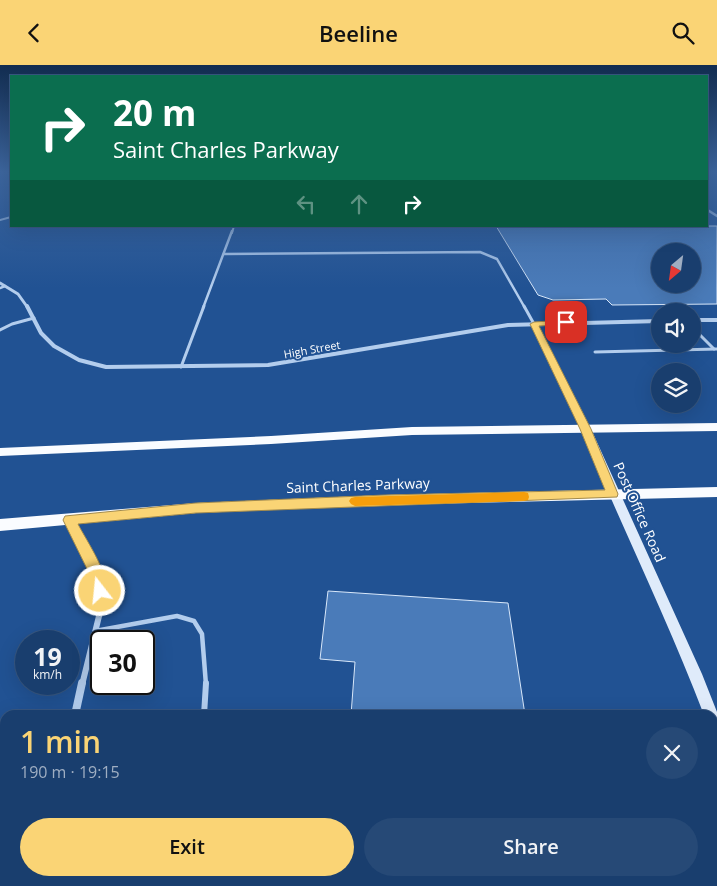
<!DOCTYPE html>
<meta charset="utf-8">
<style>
body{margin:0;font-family:"Open Sans",sans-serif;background:#264976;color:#f1f3f6;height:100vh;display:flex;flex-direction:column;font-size:19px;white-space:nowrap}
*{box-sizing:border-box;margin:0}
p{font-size:16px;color:#9faec2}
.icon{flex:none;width:28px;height:28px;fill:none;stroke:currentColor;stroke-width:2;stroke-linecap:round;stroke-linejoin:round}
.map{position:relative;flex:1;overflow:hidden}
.sheet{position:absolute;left:0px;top:645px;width:718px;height:176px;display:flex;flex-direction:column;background:#193e6e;border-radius:15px 15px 0 0;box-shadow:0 5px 20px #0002,0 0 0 1px #375781}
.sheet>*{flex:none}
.guide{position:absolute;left:10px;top:10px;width:698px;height:152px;border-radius:0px;box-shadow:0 5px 20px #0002,0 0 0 1px #375781;background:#0b6e4f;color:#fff;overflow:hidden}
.needle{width:32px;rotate:209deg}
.tools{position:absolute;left:651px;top:178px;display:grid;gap:10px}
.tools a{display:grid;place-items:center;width:50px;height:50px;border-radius:50%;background:#193e6e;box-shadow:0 5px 20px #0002,0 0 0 1px #375781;font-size:25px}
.speed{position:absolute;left:15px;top:565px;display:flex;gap:10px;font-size:25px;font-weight:700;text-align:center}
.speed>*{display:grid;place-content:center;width:65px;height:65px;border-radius:50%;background:#193e6e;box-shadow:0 5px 20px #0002,0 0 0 1px #375781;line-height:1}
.speed small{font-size:12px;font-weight:400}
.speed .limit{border:2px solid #111;border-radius:8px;background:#fff;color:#111}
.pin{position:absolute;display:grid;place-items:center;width:42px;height:42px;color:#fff;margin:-21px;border-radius:10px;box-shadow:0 2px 8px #0006}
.me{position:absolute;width:55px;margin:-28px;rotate:344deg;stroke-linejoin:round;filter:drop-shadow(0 0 4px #0008)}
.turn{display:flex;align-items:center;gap:18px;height:105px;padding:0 20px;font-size:22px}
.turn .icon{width:65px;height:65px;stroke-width:2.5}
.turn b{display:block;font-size:35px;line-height:42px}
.lanes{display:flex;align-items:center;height:48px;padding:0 20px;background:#0003;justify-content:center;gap:25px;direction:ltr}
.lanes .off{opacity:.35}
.round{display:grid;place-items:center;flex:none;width:52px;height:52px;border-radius:26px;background:#264976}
.head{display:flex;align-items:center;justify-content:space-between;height:85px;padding:0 20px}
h1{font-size:30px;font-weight:600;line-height:38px;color:#fad475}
.primary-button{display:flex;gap:10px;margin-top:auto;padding:10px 20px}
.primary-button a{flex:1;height:58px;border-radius:30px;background:#fad475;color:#111;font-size:20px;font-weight:600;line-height:58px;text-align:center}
.primary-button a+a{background:#264976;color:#f1f3f6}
header{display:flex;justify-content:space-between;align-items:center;height:65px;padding:0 20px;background:#fad475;color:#111;font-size:22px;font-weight:600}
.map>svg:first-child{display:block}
.building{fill:#4a7bb9;stroke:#d9e8fa;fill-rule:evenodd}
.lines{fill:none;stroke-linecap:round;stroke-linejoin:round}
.lane-far4{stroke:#b3cded;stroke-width:2}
.lane-far3{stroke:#b3cded;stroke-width:2.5}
.lane-far2{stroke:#b3cded;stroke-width:3}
.lane-far1{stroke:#b3cded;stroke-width:4.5}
.lane{stroke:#b3cded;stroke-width:6}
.street-far5{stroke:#b3cded;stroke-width:2.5}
.street-far4{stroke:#b3cded;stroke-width:3}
.street-far3{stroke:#b3cded;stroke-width:4}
.street-far2{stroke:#b3cded;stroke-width:5}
.street-far1{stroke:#b3cded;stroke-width:6}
.street{stroke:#b3cded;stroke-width:8}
.secondary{fill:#dfebfa;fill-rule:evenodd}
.primary{fill:#fafcff;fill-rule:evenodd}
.route{fill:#fad475;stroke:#a28a4c}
.slow{fill:#f59e0b}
.labels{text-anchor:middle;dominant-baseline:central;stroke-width:4;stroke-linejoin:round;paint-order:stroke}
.far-street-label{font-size:11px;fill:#fff;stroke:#215293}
.street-label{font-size:14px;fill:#fff;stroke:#215293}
</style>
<header><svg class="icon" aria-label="back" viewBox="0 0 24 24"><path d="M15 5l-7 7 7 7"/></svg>Beeline<svg class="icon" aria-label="search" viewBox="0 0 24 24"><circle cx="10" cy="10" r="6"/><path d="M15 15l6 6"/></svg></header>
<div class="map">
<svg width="717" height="821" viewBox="0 0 717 821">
<rect width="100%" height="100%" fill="#215293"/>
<g class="building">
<path d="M496,161H717V239L612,240L606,234L553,235L538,230ZM660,186H692V219H660Z"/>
<path d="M328,526L508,538L525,650H351L355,597L320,594Z"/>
</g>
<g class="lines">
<g class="lane-far4">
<path d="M0,155L11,152"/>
<path d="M232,168L234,161"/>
</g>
<g class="lane-far3">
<path d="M224,189L480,187L497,194L525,243"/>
<path d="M0,223L5,221"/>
<path d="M203,243L232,166"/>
</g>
<g class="lane-far2">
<path d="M524,241L534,259"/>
<path d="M692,262L714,284"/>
<path d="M0,265L12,259L34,253"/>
<path d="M595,287L717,284"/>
<path d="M181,302L204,241"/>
</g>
<path class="lane-far1" d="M95,566L177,551L194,556L202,569L206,620"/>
<g class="lane">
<path d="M204,650L206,618"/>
<path d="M0,738L5,737"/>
<path d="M231,816L234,821"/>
</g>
<path class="street-far5" d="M706,144L717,151"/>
<path class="street-far4" d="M0,218L18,229L28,243"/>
<g class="street-far3">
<path d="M27,241L41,268L54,281L79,295L106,302L268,300L508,260L660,256"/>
<path d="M692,255H717"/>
<path d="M534,259L573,339"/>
</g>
<g class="street-far2">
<path d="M573,337L586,364"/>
<path d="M70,455L73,462"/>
</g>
<path class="street-far1" d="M73,461L99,513L102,539L82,620"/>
<g class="street">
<path d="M75,650L82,618"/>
<path d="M39,821L40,816"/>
</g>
<path class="secondary" d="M586,361L591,364L702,609L717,647V674L712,672V650H704C667,553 621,460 581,364Z"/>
<g class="primary">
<path d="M717,358V366L412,370L271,379L0,391V383L271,371L412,362Z"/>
<path d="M717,422V432L385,440L196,448L0,466V454L196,438L385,430Z"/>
</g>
</g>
<linearGradient id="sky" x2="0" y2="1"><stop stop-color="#122d51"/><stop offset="0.48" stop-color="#3d669e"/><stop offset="1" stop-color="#3d669e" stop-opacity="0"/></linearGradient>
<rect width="717" height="223" fill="url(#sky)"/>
<path class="route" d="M566,255L569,256V259L539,261L591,364L618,429L617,432L196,448L78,459C86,475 113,514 105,530L100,532L95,530L92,514L63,455L65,451L196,438L385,430L605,425L580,364L530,259L534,257Z"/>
<path class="slow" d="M524,427L528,428L529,432L528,435L524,436L355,441L351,439L349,436L351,433L355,432Z"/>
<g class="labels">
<g class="far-street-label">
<text transform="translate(312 284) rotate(-10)">High Street</text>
</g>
<g class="street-label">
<text transform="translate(358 420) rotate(-2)">Saint Charles Parkway</text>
<text transform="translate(640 447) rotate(66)">Post Office Road</text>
</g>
</g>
</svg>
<div class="tools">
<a><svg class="needle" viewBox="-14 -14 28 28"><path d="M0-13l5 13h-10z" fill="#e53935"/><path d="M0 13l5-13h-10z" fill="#9faec2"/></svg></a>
<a><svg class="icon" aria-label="sound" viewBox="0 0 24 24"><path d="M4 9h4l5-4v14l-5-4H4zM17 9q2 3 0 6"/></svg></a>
<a><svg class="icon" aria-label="layers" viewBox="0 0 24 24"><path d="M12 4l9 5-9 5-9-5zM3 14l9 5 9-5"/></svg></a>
</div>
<div class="speed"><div>19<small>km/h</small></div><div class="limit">30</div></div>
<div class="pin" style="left:566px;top:257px;background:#d93025"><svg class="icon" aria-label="arrive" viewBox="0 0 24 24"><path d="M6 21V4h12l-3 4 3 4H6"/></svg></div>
<svg class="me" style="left:100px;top:526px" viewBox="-20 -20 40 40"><circle r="17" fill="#fad475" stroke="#fff" stroke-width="3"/><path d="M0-11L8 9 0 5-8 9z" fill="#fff"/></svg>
<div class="guide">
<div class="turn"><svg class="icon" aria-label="right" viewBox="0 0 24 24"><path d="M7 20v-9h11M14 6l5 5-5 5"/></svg><div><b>20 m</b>Saint Charles Parkway</div></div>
<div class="lanes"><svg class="icon off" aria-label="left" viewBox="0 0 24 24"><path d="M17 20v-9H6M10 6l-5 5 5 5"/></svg><svg class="icon off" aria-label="ahead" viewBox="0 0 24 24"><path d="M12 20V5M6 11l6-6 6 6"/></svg><svg class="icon" aria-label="right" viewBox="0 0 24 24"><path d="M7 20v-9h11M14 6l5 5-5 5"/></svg></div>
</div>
<section class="sheet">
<div class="head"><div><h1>1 min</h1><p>190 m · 19:15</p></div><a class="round"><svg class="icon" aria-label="close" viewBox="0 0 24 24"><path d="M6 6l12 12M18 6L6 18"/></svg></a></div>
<div class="primary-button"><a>Exit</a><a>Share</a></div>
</section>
</div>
